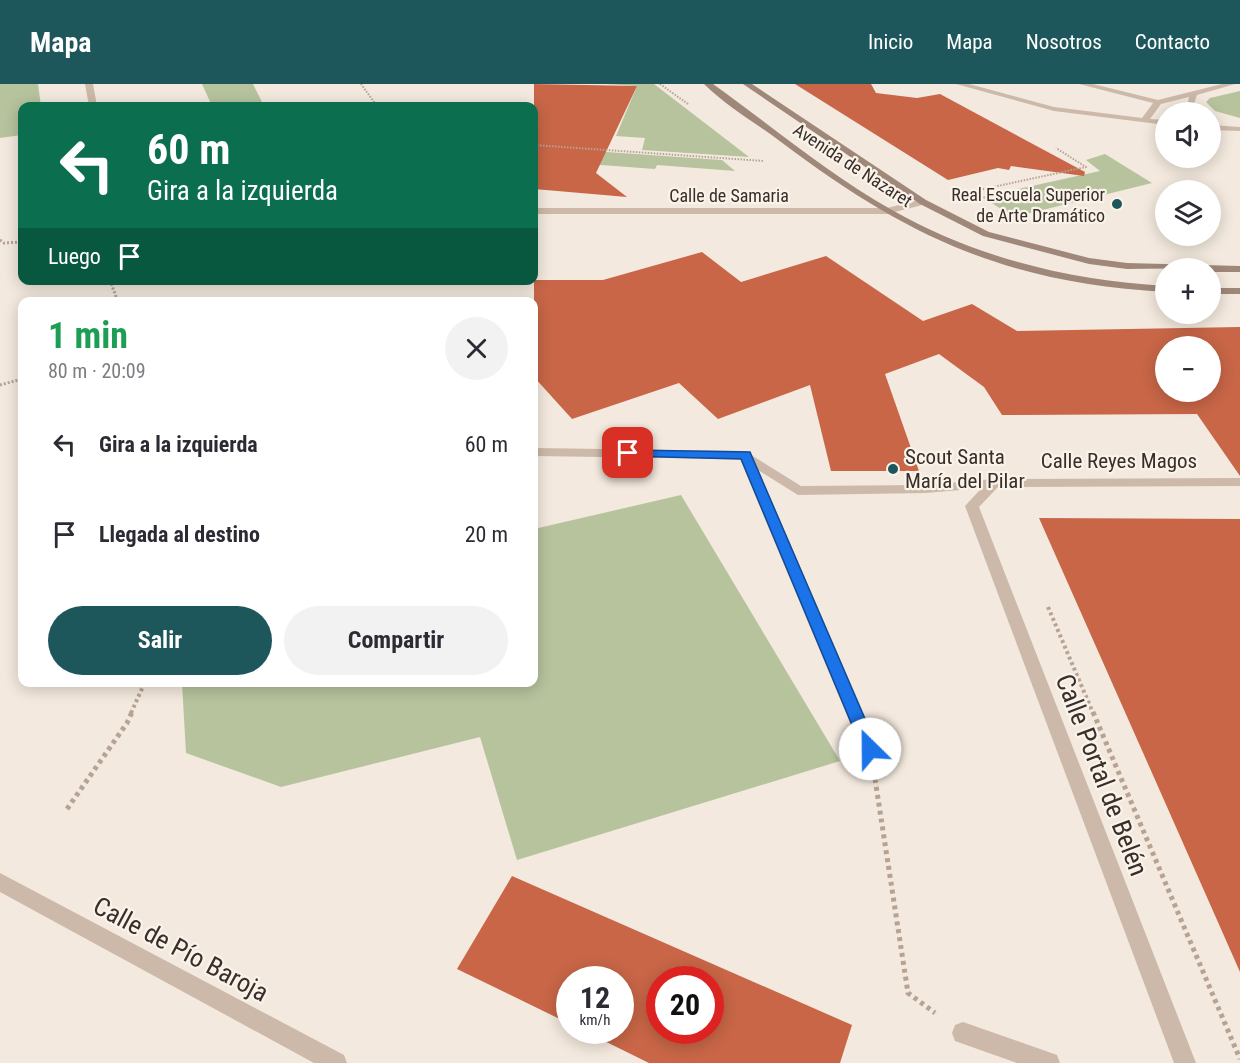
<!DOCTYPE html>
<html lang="es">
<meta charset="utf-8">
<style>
body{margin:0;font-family:"Roboto Condensed",sans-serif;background:#f2f2f3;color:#2b2b33;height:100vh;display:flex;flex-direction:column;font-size:22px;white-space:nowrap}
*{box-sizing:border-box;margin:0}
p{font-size:20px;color:#7c7c81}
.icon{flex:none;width:33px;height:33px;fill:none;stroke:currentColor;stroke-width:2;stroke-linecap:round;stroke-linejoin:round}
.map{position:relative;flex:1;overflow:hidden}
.panel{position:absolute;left:18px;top:213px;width:520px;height:390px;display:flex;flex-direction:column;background:#fff;border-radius:12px;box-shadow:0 3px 15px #0003}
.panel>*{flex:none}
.top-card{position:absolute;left:18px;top:18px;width:520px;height:183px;border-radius:12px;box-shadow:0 3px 15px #0003;background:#0b6e4f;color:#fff;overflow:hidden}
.fabs{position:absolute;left:1155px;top:18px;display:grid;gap:12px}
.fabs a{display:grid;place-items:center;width:66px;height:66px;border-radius:50%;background:#fff;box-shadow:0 3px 15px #0003;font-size:30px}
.speed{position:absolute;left:556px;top:882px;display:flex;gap:12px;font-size:30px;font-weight:700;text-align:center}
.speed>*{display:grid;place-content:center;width:78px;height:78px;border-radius:50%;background:#fff;box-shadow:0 3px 15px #0003;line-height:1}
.speed small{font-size:15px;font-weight:400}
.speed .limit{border:9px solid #d22;background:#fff;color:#111}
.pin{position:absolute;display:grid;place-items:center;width:51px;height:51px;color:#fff;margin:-26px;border-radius:12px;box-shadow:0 3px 9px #0006}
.me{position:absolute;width:66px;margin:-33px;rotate:337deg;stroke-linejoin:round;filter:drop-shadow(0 0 4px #0008)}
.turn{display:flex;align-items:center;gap:21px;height:126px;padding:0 30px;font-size:27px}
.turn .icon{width:78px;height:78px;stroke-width:2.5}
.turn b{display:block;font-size:42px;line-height:51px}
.then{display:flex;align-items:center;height:57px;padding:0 30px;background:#0003;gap:12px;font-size:22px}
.round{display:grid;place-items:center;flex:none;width:63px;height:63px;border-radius:32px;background:#f2f2f3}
.head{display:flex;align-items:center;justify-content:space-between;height:102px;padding:0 30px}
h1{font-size:36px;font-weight:700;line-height:45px;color:#1e9e55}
.action{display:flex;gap:12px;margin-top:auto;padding:12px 30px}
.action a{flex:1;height:69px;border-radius:36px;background:#1e575b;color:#fff;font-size:24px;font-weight:700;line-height:69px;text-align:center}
.action a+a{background:#f2f2f3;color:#2b2b33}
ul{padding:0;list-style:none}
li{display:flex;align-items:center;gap:18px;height:90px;padding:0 30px}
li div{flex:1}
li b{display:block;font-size:22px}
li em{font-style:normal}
header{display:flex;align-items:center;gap:36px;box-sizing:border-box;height:84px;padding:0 30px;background:#1e575b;color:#fff}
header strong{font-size:28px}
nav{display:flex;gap:33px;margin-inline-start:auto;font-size:21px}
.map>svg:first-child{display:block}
.green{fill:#b6c39d}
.building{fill:#c86647;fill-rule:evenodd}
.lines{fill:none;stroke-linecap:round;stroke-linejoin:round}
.path-far3{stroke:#b7a393;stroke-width:2;stroke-dasharray:1.5 1.5;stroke-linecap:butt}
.path-far2{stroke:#b7a393;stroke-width:3;stroke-dasharray:2 2;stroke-linecap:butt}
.path-far1{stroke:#b7a393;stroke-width:4;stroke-dasharray:3 3;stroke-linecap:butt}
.path{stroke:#b7a393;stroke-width:5;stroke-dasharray:4 4;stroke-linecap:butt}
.lane{fill:#ccb9a9;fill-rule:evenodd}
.street{fill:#ccb9a9;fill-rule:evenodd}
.secondary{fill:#9f887a;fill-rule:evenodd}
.route{fill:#1a73e8;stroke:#114b97;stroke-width:1.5}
.poi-dot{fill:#1e575b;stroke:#faf3ea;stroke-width:2}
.labels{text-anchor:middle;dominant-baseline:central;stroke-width:4.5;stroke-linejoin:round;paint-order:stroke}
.far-street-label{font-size:18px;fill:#392e29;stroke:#faf3ea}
.far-poi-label{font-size:18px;fill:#392e29;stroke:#faf3ea;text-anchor:end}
.poi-label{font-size:21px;fill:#392e29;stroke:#faf3ea;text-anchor:start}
.street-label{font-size:21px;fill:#392e29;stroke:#faf3ea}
.near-street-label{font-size:26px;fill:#392e29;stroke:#faf3ea}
</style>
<header>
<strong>Mapa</strong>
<nav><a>Inicio</a><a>Mapa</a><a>Nosotros</a><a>Contacto</a></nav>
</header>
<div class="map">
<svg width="1240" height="979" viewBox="0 0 1240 979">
<rect width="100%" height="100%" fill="#f3e9de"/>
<g class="green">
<path d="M0,0H38L41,22H22V51L0,54Z"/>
<path d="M202,0H253L264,22H212Z"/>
<path d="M606,0H654L749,73L642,66L645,54L616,52L637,2Z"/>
<path d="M1240,7V34L1215,27L1206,18L1210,14Z"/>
<path d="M534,63L722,76L735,87L657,81L655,85L534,76Z"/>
<path d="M1105,70L1152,99L1014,133L982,113L1100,87L1086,76Z"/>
<path d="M681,411L840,677L517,776L480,653L281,703L186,669L182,599L534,598V445Z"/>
</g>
<g class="building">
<path d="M534,0L637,2L596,89L627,113L534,105Z"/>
<path d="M795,0H871L876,9L917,14L940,10L1085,88L1084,92L1011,82L1009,86L998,84L948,96Z"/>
<path d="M702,168L741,198L826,172L923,237L972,220L1017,247L1240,243V392L1197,330L1002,331L984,303L939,270L885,290L919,387H831L810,301L718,335L679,299L572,335L534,293V196H603ZM1166,262H1210V308H1166Z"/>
<path d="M1039,434L1240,435V888L1160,707Z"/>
<path d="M512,792L852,941L840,979H649L582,946H621V896H570V940L457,885ZM660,896H711V946H660Z"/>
</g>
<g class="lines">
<g class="path-far3">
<path d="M361,0L377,22"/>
<path d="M660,0L688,20"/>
<path d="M534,61L764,77"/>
<path d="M965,109L1086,83L1056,64"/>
</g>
<g class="path-far2">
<path d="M0,156L4,159L22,158"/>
<path d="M110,196L118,218"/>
<path d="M0,301L22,295"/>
</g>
<g class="path-far1">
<path d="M1048,523L1093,629"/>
<path d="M131,629L145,598"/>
</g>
<g class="path">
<path d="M1093,628L1240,975"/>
<path d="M875,695L908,909L935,929"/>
<path d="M67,725L127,639L132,628"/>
</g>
<g class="lane">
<path d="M534,364L745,367L801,402L926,401L994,395L1001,399L994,403L926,409L798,411L758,386L879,665L876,670L870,672L864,670L861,665L740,375L534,372Z"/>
<path d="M963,938L1057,971L1060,979H1017L955,957L952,949L955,941Z"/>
</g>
<g class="street">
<path d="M85,0H93L97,22H89Z"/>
<path d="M956,0H969L1054,23L1142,34L1153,19L1079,0H1093L1158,16L1222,0H1235L1197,11L1194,20L1200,28H1192L1187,22L1189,13L1161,20L1150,35L1166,36V41L1054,27Z"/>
<path d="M1210,41L1240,43V47L1210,46Z"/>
<path d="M923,115L928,118L926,120L887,130H534V124H887Z"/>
<path d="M1240,394V402L998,403L979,423L1196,979H1174L965,422L989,396L994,395Z"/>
<path d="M0,789L344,971L347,979H314L0,808Z"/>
</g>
<g class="secondary">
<path d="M704,0H713C772,42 828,90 892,126C977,174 1068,196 1166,202V208C1006,199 907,153 781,58C756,39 726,22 704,0Z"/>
<path d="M743,0H752L926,116L989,148L1089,174L1127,179L1240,182V188H1210V184L1127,185L1089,180L983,152L920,120Z"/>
<rect x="1210" y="204" width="30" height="6"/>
</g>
</g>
<path class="route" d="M628,366L750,368L878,665L876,670L870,672L864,670L862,665L741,375L624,372L622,369Z"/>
<g class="poi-dot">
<circle cx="1117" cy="120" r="6"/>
<circle cx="893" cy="385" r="6"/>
</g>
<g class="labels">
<g class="far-street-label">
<text transform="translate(853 81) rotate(33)">Avenida de Nazaret</text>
<text x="729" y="111">Calle de Samaria</text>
</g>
<g class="far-poi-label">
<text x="1105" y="110">Real Escuela Superior<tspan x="1105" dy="21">de Arte Dramático</tspan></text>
</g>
<g class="poi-label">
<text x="905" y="373">Scout Santa<tspan x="905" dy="24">María del Pilar</tspan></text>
</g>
<g class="street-label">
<text x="1119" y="377">Calle Reyes Magos</text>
</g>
<g class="near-street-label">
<text transform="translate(1102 691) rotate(69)">Calle Portal de Belén</text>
<text transform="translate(181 865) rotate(28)">Calle de Pío Baroja</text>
</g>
</g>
</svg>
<div class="fabs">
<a><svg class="icon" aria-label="sound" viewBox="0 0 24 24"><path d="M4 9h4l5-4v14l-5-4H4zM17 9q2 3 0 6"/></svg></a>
<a><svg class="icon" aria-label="layers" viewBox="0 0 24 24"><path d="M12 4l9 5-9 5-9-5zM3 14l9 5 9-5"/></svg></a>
<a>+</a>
<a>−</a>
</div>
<div class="speed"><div>12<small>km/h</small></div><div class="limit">20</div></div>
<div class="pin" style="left:628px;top:369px;background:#d93025"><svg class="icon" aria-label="arrive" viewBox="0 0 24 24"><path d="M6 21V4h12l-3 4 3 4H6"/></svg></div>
<svg class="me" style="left:870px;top:665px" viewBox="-20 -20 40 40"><circle r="19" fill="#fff"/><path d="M0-13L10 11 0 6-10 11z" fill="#1a73e8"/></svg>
<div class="top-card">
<div class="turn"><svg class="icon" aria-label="left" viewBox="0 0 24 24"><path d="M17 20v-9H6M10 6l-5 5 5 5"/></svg><div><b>60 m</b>Gira a la izquierda</div></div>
<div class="then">Luego<svg class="icon" aria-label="arrive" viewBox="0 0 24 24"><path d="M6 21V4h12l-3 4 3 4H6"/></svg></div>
</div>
<section class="panel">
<div class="head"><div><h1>1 min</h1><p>80 m · 20:09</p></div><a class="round"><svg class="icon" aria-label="close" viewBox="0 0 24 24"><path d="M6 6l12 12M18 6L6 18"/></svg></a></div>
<ul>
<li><svg class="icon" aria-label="left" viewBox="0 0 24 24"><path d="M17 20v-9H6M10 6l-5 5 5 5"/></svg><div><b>Gira a la izquierda</b></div><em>60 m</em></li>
<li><svg class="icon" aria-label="arrive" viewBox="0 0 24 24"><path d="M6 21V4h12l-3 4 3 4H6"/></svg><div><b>Llegada al destino</b></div><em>20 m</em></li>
</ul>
<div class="action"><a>Salir</a><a>Compartir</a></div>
</section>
</div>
